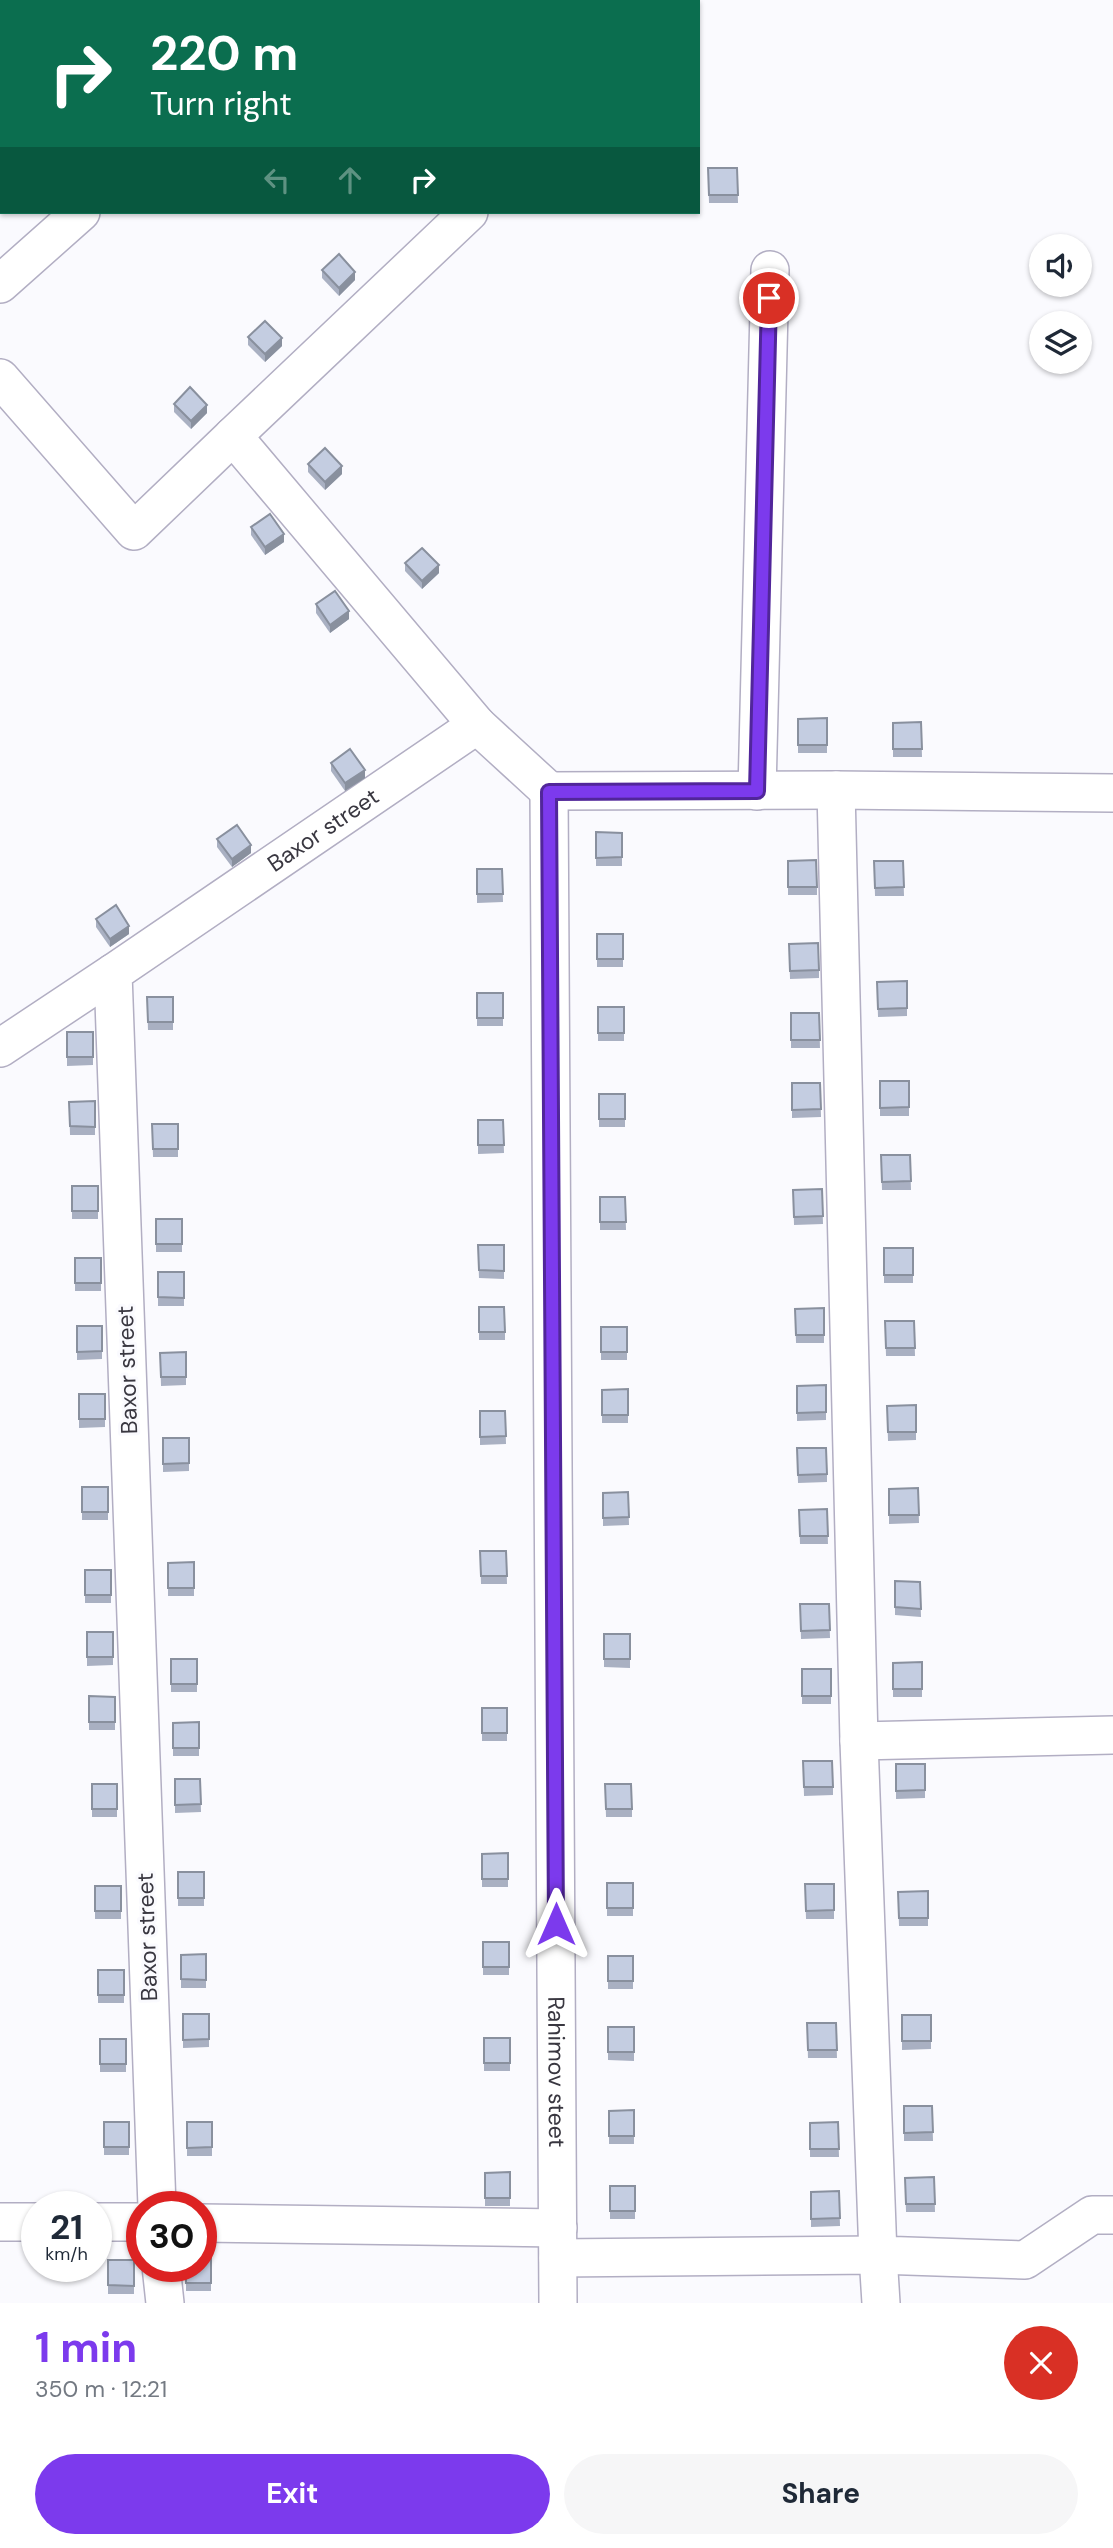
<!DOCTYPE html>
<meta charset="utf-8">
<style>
body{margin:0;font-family:"DM Sans",sans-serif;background:#f6f6f7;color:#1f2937;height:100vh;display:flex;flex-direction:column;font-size:26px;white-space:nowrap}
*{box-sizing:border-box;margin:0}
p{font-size:23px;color:#747a83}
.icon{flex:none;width:38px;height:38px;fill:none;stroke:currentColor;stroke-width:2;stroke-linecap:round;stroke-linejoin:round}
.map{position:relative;height:2303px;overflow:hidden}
.sheet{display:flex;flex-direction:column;background:#fff;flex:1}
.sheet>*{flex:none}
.top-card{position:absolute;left:0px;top:0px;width:700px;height:214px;box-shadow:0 2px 5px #0004;background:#0b6e4f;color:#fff;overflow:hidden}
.tools{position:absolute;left:1029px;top:234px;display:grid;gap:14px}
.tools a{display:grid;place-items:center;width:63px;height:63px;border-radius:50%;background:#fff;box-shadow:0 2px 5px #0004;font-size:35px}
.speed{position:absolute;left:21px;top:2191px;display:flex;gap:14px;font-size:35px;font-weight:700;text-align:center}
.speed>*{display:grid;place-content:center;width:91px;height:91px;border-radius:50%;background:#fff;box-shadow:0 2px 5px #0004;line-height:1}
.speed small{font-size:18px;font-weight:400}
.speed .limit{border:10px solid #d22;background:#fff;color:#111}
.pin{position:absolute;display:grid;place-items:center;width:60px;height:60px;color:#fff;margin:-30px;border:4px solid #fff;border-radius:50%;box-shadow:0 2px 7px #0007}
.me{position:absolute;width:77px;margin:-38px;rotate:0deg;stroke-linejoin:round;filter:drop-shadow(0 0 5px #0008)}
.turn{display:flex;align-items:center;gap:24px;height:147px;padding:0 35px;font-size:32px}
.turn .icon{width:91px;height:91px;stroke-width:2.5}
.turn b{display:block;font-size:49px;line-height:60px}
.lanes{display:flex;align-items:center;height:66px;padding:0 35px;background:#0003;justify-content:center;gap:35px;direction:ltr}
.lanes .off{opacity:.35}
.round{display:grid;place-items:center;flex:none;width:74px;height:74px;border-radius:37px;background:#f6f6f7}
.summary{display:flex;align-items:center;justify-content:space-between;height:119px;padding:0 35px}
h1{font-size:42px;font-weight:700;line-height:52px;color:#7c3aed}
.primary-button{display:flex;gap:14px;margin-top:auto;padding:14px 35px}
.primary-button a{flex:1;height:80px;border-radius:42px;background:#7c3aed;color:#fff;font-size:28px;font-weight:700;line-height:80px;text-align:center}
.primary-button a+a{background:#f6f6f7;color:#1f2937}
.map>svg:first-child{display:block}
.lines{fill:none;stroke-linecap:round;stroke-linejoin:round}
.street-casing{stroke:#b2aec3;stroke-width:40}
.street{stroke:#fff;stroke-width:37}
.wall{fill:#a9b0c2}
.shaded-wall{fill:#89909e}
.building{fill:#c4cde1;stroke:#89909e;stroke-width:2}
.route-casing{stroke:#51269a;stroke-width:18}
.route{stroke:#7c3aed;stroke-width:12}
.labels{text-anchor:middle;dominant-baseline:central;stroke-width:6;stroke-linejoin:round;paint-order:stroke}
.street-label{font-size:23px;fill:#393740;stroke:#fafafe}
</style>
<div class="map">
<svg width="1113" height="2303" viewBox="0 0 1113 2303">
<rect width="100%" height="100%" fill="#fafafe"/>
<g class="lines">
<g class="street-casing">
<g id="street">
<path d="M318,2L320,0"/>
<path d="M645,2V0"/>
<path d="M0,284L81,212"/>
<path d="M0,378L134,531L233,436L477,725"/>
<path d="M233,436L469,212"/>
<path d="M836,790L859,1741L878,2255L1025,2260L1092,2215H1113"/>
<path id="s1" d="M549,791L558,2303"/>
<path d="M549,791L836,790L1113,793"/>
<path d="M757,791L770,270"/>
<path d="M0,1048L113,973"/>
<path d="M859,1741L1113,1735"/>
<path id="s2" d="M157,2207L113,973L477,725L549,791"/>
<path d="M0,2222H37"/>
<path d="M96,2222H142"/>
<path d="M201,2223L558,2228"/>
<path d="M558,2258L878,2255L881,2303"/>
<path d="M161,2266L165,2303"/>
</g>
</g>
<use href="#street" class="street"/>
</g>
<g class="wall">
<path d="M708,168H737L738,203H709Z"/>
<path d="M322,270L355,280L339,296L322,278Z"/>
<path d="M248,337L282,346L265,362L248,345Z"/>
<path d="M174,404L207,413L191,429L174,412Z"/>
<path d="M308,464L342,474L325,490L308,472Z"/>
<path d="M251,527L284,542L265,555L251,535Z"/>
<path d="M405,563L439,573L422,589L405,571Z"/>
<path d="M316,604L349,619L330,633L316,613Z"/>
<path d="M827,718V753H798V719Z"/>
<path d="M921,722L922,757H893V723Z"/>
<path d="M331,763L365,778L345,791L331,771Z"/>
<path d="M596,832L622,857V866H596Z"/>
<path d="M217,839L251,853L232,867L217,847Z"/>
<path d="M788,861L817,887V895H788Z"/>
<path d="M874,861H903L904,896H875Z"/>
<path d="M477,869H502L503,902L477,903Z"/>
<path d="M96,919L129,934L110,947L96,927Z"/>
<rect x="597" y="934" width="26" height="33"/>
<path d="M789,944L819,970V978L790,979Z"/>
<path d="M907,981V1016L878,1017L877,982Z"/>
<rect x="477" y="993" width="26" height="33"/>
<path d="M147,997H173V1030H148Z"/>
<rect x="598" y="1007" width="26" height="34"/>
<path d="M791,1013H819L820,1048H791Z"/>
<path d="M67,1032H93V1065L67,1066Z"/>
<path d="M880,1081L909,1107V1116H880Z"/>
<path d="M792,1083H820L821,1117L792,1118Z"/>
<rect x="599" y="1094" width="26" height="33"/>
<path d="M95,1101V1135H70L69,1102Z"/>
<path d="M478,1120H503L504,1153L478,1154Z"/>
<path d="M152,1124H178V1157H153Z"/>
<path d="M881,1155H910L911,1190H882Z"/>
<rect x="72" y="1186" width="26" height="33"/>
<path d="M822,1189L823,1224L794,1225L793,1190Z"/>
<path d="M600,1197H625L626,1230H600Z"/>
<rect x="156" y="1219" width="26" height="33"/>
<path d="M478,1245H504V1279L479,1278Z"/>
<rect x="884" y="1248" width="29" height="35"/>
<rect x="75" y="1258" width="26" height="33"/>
<rect x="158" y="1272" width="26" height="34"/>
<path d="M479,1307L505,1332V1340H479Z"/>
<path d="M824,1308V1343H796L795,1309Z"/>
<path d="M885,1321H914L915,1356H886Z"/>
<path d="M77,1326H102V1359L77,1360Z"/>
<rect x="601" y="1327" width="26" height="33"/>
<path d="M186,1352V1385L161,1386L160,1353Z"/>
<path d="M797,1386L826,1412V1420L797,1421Z"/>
<path d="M628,1389V1423H602V1390Z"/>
<path d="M79,1394H105V1427L79,1428Z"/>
<path d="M887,1406L916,1432V1440L888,1441Z"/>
<path d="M480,1411H505L506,1444L480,1445Z"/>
<path d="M163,1438H189V1471L163,1472Z"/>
<path d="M797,1448L827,1474V1482L798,1483Z"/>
<rect x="82" y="1487" width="26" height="33"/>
<path d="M918,1488L919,1523L889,1524V1489Z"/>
<path d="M628,1492L629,1525L603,1526V1493Z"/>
<path d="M827,1509L828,1544H800L799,1510Z"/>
<path d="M480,1551H506L507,1584H481Z"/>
<path d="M194,1562V1596H168V1563Z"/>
<rect x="85" y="1570" width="26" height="33"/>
<path d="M895,1581L920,1582L921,1617L895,1615Z"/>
<path d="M800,1604H829L830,1638L801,1639Z"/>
<path d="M87,1632L113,1657V1665L87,1666Z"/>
<path d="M604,1634H630V1668L604,1667Z"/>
<path d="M171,1659L197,1684V1692H171Z"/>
<path d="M922,1662V1697H893V1663Z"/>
<rect x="802" y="1669" width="29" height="35"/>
<path d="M89,1696L115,1697V1730H89Z"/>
<rect x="482" y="1708" width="25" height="33"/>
<path d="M199,1722V1756H173V1723Z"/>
<path d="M803,1761L833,1787V1795L804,1796Z"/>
<path d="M896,1764L925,1790V1798L896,1799Z"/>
<path d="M175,1779H200L201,1812L175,1813Z"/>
<rect x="92" y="1784" width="25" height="33"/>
<path d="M605,1784L632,1809V1817H606Z"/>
<path d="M508,1853V1887H482V1854Z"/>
<rect x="178" y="1872" width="26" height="34"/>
<rect x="607" y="1883" width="26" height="33"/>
<path d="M805,1884L834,1910V1919H806Z"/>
<rect x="95" y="1886" width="26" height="33"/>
<path d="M928,1891V1926H899L898,1892Z"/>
<rect x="483" y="1942" width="26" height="33"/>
<path d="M206,1954V1988H181V1955Z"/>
<rect x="608" y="1956" width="25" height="33"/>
<rect x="98" y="1970" width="26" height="33"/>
<path d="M183,2014H209V2047L183,2048Z"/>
<path d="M902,2015H931V2049L902,2050Z"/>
<path d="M807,2023H836L837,2058H808Z"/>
<path d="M608,2027H634V2061L608,2060Z"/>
<rect x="484" y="2038" width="26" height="33"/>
<rect x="100" y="2039" width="26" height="33"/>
<path d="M904,2106H932L933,2141H904Z"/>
<path d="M634,2110V2144H609V2111Z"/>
<rect x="104" y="2122" width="25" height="33"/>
<rect x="187" y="2122" width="25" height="34"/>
<path d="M838,2122L839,2157H810V2123Z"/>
<path d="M510,2172V2206H485V2173Z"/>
<path d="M934,2177L935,2212H906L905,2178Z"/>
<rect x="610" y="2186" width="25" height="33"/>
<path d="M839,2191L840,2226L811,2227V2192Z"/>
<path d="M211,2257V2291H186V2266Z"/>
<rect x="108" y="2260" width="26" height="34"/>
</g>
<g class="shaded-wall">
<path d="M355,272V280L339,296V288Z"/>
<path d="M282,338V346L265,362V354Z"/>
<path d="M207,405V413L191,429V421Z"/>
<path d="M342,466V474L325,490V482Z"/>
<path d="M284,534V542L265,555V547Z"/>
<path d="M439,565V573L422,589V581Z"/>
<path d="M349,611V619L330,633V625Z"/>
<path d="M365,770V778L345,791V783Z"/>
<path d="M251,845V853L232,867V859Z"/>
<path d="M129,926V934L110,947V939Z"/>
</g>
<g class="building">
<path d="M708,168H737L738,195H709Z"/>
<path d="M339,254L355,272L339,288L322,270Z"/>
<path d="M265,321L282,338L265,354L248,337Z"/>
<path d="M190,387L207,405L191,421L174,404Z"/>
<path d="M325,448L342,466L325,482L308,464Z"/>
<path d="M270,514L284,534L265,547L251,527Z"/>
<path d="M422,548L439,565L422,581L405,563Z"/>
<path d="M335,591L349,611L330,625L316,604Z"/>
<path d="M827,718V745H798V719Z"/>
<path d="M921,722L922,749H893V723Z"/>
<path d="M350,749L365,770L345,783L331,763Z"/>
<path d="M237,825L251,845L232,859L217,839Z"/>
<path d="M596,832L622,833V857L596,858Z"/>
<path d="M816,860L817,887H788V861Z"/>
<path d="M874,861H903L904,887L875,888Z"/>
<path d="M477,869H502L503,894H477Z"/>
<path d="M116,905L129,926L110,939L96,919Z"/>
<rect x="597" y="934" width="26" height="25"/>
<path d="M818,943L819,970L790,971L789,944Z"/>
<path d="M907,981V1008L878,1009L877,982Z"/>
<rect x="477" y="993" width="26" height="25"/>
<path d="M147,997H173V1022H148Z"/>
<rect x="598" y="1007" width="26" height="26"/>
<path d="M791,1013H819L820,1040H791Z"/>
<rect x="67" y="1032" width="26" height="25"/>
<path d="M880,1081H909V1107L880,1108Z"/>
<path d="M792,1083H820L821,1109L792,1110Z"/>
<rect x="599" y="1094" width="26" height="25"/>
<path d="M95,1101V1127L70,1126L69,1102Z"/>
<path d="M478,1120H503L504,1145H478Z"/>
<path d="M152,1124H178V1149H153Z"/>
<path d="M881,1155H910L911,1181L882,1182Z"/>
<rect x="72" y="1186" width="26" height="25"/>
<path d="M822,1189L823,1216L794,1217L793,1190Z"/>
<path d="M600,1197H625L626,1222H600Z"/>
<rect x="156" y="1219" width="26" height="25"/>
<path d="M478,1245H504V1271L479,1270Z"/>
<rect x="884" y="1248" width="29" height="27"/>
<rect x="75" y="1258" width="26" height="25"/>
<path d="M158,1272H184V1298L158,1297Z"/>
<path d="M479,1307H504L505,1332H479Z"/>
<path d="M824,1308V1335H796L795,1309Z"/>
<path d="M885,1321H914L915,1348H886Z"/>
<path d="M77,1326H102V1351L77,1352Z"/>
<rect x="601" y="1327" width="26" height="25"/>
<path d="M186,1352V1377H161L160,1353Z"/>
<path d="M826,1385V1412L797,1413V1386Z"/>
<path d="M628,1389V1415H602V1390Z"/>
<rect x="79" y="1394" width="26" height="25"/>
<path d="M916,1405V1432H888L887,1406Z"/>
<path d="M480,1411H505L506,1436L480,1437Z"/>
<path d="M163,1438H189V1463L163,1464Z"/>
<path d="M797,1448H826L827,1474L798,1475Z"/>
<rect x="82" y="1487" width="26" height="25"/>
<path d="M918,1488L919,1515H889V1489Z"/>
<path d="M628,1492L629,1517L603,1518V1493Z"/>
<path d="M827,1509L828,1536H800L799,1510Z"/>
<path d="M480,1551H506L507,1576H481Z"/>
<path d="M194,1562V1588H168V1563Z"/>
<rect x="85" y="1570" width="26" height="25"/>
<path d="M895,1581L920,1582L921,1609L895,1607Z"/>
<path d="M800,1604H829L830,1630L801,1631Z"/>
<rect x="87" y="1632" width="26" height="25"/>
<rect x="604" y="1634" width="26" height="25"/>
<rect x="171" y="1659" width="26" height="25"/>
<path d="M922,1662V1689H893V1663Z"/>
<rect x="802" y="1669" width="29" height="27"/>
<path d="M89,1696L115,1697V1722H89Z"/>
<rect x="482" y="1708" width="25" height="25"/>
<path d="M199,1722V1748H173V1723Z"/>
<path d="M803,1761H832L833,1787H804Z"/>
<path d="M896,1764H925V1790L896,1791Z"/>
<path d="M175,1779H200L201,1804L175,1805Z"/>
<rect x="92" y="1784" width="25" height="25"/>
<path d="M605,1784H631L632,1809H606Z"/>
<path d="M508,1853V1879H482V1854Z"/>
<rect x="178" y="1872" width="26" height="26"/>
<rect x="607" y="1883" width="26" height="25"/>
<path d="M805,1884H834V1910L806,1911Z"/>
<rect x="95" y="1886" width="26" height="25"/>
<path d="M928,1891V1918H899L898,1892Z"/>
<rect x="483" y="1942" width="26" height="25"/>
<path d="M206,1954V1980L181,1979V1955Z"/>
<rect x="608" y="1956" width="25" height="25"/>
<rect x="98" y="1970" width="26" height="25"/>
<path d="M183,2014H209V2039L183,2040Z"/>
<rect x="902" y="2015" width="29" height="26"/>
<path d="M807,2023H836L837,2050H808Z"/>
<rect x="608" y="2027" width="26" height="25"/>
<rect x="484" y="2038" width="26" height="25"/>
<rect x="100" y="2039" width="26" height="25"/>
<path d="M904,2106H932L933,2132L904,2133Z"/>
<path d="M634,2110V2136H609V2111Z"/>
<rect x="104" y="2122" width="25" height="25"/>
<path d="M187,2122H212V2147L187,2148Z"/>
<path d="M838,2122L839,2149H810V2123Z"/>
<path d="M510,2172V2198H485V2173Z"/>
<path d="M934,2177L935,2204H906L905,2178Z"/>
<rect x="610" y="2186" width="25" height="25"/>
<path d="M839,2191L840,2218L811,2219V2192Z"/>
<path d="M201,2257H211V2283H186V2266H201Z"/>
<path d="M108,2260H134V2286L108,2285Z"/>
</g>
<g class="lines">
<g class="route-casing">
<path id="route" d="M556,1924L549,792L757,791L769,298"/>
</g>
<use href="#route" class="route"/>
</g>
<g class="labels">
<g class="street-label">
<text stroke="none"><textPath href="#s2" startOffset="1489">Baxor street</textPath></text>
<text transform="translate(127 1370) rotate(-92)">Baxor street</text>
<text transform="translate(147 1937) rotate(-92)">Baxor street</text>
<text stroke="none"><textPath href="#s1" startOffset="1281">Rahimov steet</textPath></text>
</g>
</g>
</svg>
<div class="tools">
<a><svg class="icon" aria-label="sound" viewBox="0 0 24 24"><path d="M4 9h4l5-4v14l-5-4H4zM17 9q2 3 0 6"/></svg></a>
<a><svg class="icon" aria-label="layers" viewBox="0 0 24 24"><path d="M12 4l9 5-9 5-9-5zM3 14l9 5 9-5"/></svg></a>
</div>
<div class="speed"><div>21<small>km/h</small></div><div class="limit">30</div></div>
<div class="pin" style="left:769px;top:298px;background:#d93025"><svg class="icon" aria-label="arrive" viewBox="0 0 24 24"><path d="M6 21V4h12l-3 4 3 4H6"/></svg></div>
<svg class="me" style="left:556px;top:1924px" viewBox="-20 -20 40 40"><path d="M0-17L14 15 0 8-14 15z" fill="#7c3aed" stroke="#fff" stroke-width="4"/></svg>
<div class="top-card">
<div class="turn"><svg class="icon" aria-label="right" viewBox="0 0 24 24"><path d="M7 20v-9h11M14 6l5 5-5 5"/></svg><div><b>220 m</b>Turn right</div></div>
<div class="lanes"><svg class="icon off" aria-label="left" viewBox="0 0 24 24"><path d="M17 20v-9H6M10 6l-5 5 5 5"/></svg><svg class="icon off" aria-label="ahead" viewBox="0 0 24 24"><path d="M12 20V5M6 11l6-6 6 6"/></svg><svg class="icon" aria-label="right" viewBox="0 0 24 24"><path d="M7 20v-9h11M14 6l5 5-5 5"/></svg></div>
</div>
</div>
<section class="sheet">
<div class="summary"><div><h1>1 min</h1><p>350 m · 12:21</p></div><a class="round" style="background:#d93025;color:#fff"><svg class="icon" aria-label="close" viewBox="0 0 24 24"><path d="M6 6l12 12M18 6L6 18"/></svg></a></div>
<div class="primary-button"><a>Exit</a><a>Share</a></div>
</section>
